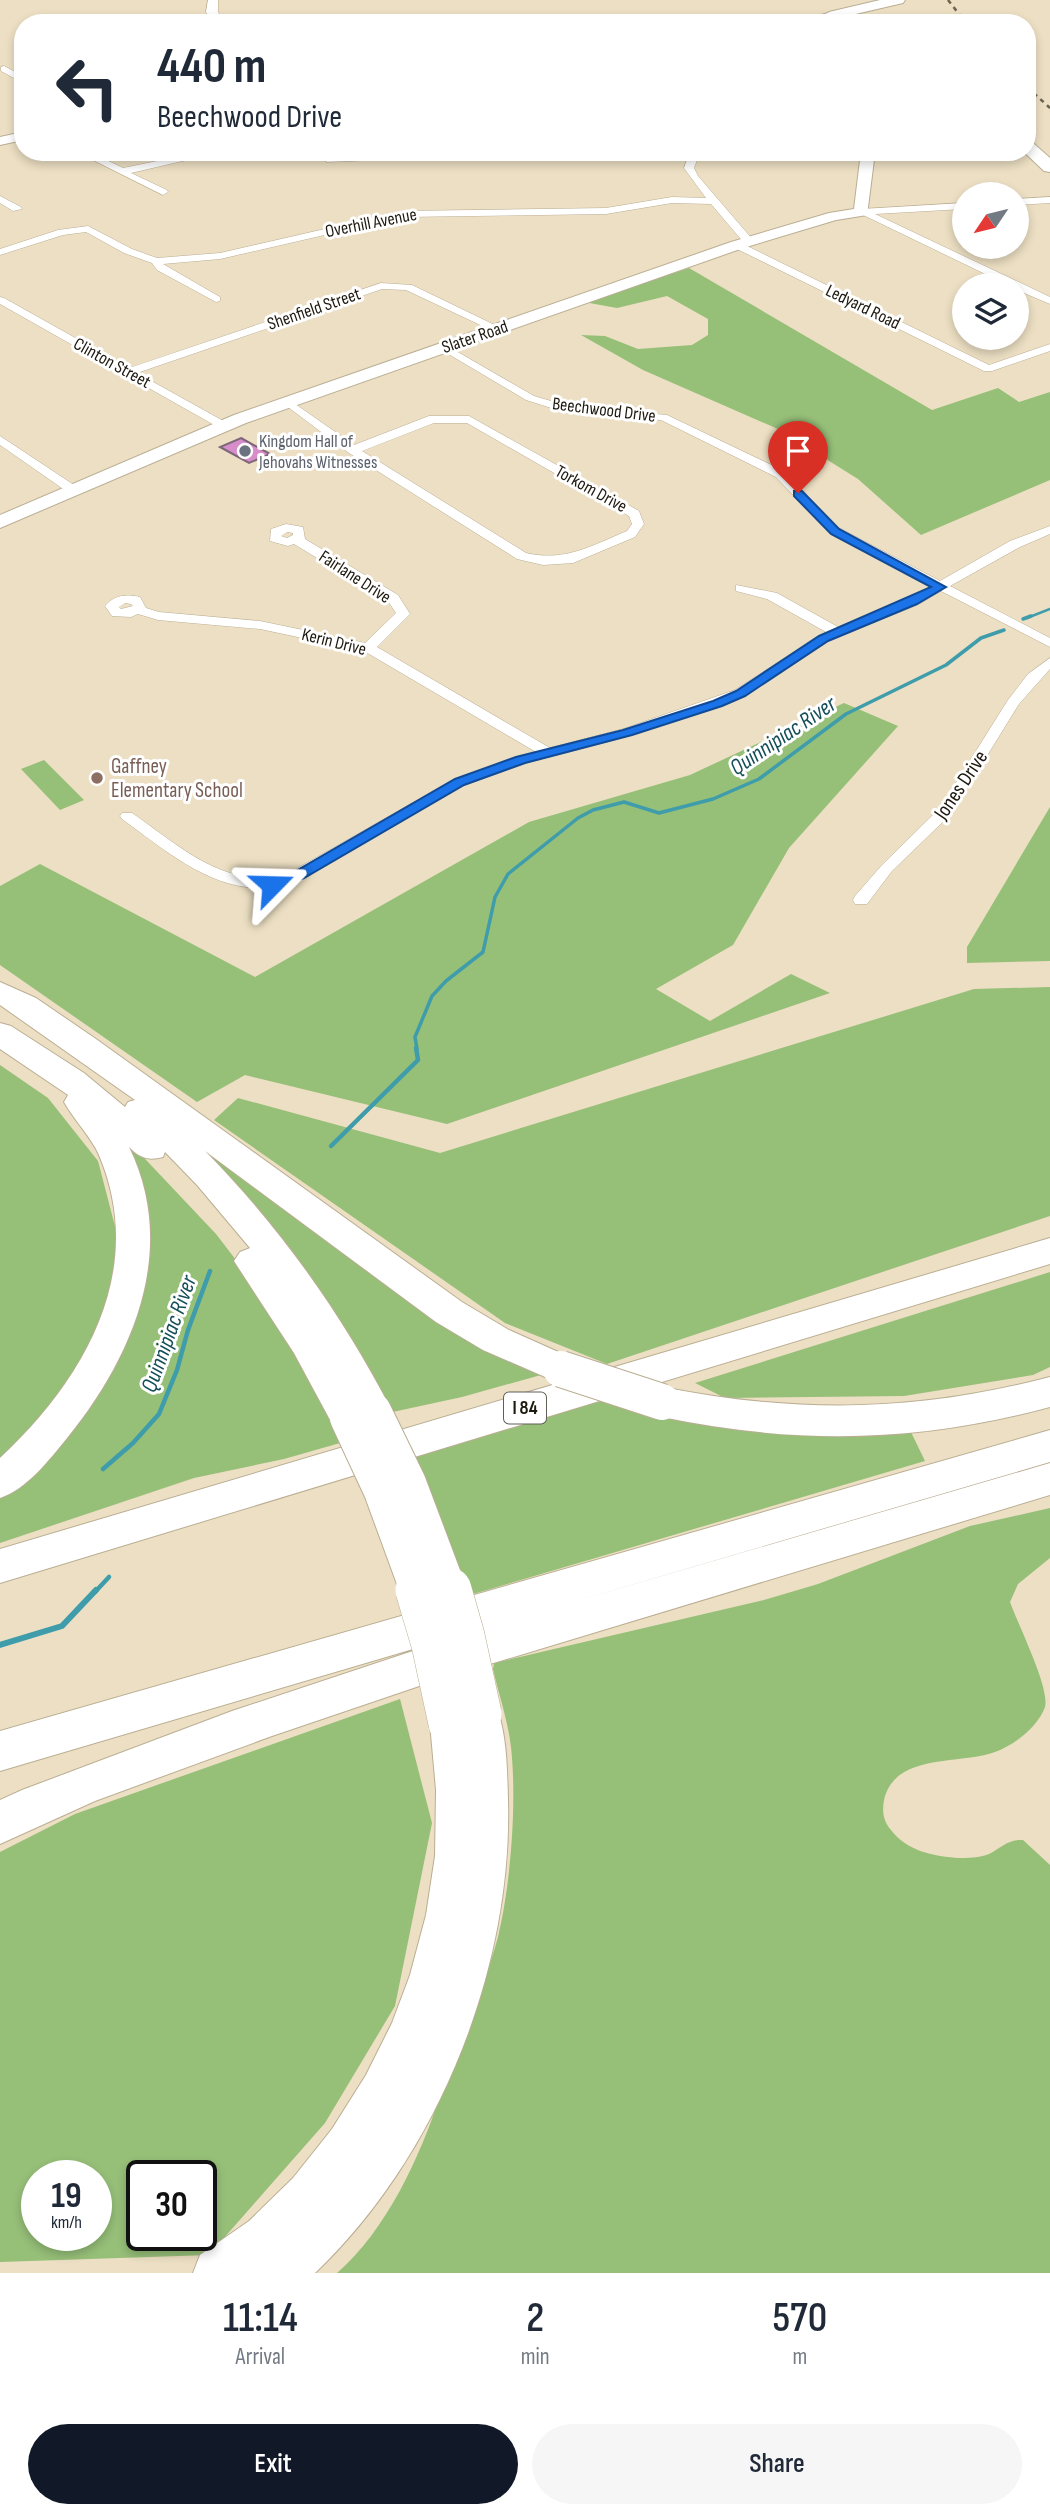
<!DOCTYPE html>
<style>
body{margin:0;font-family:"Sofia Sans Condensed",sans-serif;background:#f6f6f7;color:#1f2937;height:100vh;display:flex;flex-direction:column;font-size:26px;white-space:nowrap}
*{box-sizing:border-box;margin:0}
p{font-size:23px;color:#747a83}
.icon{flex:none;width:38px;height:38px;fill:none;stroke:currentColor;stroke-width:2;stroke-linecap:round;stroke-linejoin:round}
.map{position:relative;height:2273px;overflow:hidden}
.panel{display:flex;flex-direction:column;background:#fff;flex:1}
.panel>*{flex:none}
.top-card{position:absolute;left:14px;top:14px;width:1022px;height:147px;border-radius:28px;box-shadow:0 4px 10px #0003;background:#fff;color:#1f2937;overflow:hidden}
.needle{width:46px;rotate:235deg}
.tools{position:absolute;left:952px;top:182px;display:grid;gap:14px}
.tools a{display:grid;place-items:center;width:77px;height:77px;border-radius:50%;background:#fff;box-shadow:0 4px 10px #0003;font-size:35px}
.speed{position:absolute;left:21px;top:2160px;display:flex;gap:14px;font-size:35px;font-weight:700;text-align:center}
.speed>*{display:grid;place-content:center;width:91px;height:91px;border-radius:50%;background:#fff;box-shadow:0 4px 10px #0003;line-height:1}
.speed small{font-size:18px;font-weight:400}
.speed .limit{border:4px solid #111;border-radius:10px;background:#fff;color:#111}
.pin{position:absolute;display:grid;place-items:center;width:60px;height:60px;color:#fff;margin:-72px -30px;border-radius:50% 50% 50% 0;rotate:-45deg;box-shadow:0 0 7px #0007}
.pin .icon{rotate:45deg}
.me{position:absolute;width:77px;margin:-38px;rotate:68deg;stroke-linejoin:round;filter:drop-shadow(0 0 5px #0008)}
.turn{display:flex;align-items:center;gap:24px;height:147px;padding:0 28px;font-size:32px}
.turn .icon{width:91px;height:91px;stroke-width:2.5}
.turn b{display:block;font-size:49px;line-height:60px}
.eta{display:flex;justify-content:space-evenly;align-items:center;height:119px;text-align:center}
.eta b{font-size:42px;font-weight:600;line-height:49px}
.button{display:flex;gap:14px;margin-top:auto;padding:14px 28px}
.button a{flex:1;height:80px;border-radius:42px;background:#111827;color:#fff;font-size:28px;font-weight:600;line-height:80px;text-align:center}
.button a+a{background:#f6f6f7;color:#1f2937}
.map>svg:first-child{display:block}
.green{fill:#96bf78;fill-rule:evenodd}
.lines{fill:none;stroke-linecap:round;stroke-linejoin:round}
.stream-far3{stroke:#3f9dab;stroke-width:2.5}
.stream-far2{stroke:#3f9dab;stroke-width:3.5}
.stream-far1{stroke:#3f9dab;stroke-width:4.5}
.stream{stroke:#3f9dab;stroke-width:6}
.building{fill:#d78dca;stroke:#7d6678;stroke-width:2}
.minor-casing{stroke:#baae93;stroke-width:1}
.tertiary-casing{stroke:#baae93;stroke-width:1}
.secondary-casing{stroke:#baae93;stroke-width:2}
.primary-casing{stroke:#baae93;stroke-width:2}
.motorway-casing{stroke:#baae93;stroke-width:2}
.minor{fill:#fff;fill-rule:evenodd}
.tertiary{fill:#fff;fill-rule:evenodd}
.secondary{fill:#fff;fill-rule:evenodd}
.primary{fill:#fff;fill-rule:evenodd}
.motorway{fill:#fff;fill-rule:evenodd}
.rail{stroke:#6b6453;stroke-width:2.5;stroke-dasharray:4.5 4.5;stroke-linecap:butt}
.motorway-bridge-far1-casing{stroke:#baae93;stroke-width:38;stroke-linecap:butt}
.motorway-bridge-casing{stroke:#baae93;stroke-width:46;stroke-linecap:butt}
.motorway-bridge-far1{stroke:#fff;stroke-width:36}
.motorway-bridge{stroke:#fff;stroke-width:45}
.route{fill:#1a73e8;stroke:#114b97;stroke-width:2}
.worship-dot{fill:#6b7280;stroke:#fff;stroke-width:2.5}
.education-dot{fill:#8d6e63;stroke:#fff;stroke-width:2.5}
.labels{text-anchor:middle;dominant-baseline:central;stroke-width:6;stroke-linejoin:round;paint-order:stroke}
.far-street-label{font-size:18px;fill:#1d190f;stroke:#fff}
.far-worship-label{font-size:18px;fill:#5b616d;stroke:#fff;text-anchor:start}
.shield{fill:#fff;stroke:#615e57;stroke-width:2}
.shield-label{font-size:19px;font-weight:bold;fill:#1d190f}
.education-label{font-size:21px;fill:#785e54;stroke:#fff;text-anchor:start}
.street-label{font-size:21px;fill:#1d190f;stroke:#fff}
.water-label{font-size:23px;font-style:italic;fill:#144e59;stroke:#fff}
</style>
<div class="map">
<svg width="1050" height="2273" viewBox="0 0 1050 2273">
<rect width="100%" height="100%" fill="#ecdfc3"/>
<g class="green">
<path d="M689,268L932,410L998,388L1019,402L1050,392V480L921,535L858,479L778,429L643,370L581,335L605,336L638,349L692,345L708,335V319L667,296L617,308L584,302Z"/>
<path d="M844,703L898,726L789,848L733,945L656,989L710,1021L791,974L830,993L447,1124L245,1075L197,1102L0,965V886L40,864L255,977L529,822L690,775Z"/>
<path d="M44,760L84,800L60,810L21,769Z"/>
<path d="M1050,807V961L967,963V947Z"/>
<path d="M1050,987V1216L607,1364L505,1323L214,1120L238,1098L440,1153L974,989Z"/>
<path d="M0,1065L48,1098L98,1161L117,1234L112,1318L60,1406L0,1463Z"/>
<path d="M169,1118L548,1373L462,1397L388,1413Z"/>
<path d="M131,1144L216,1234L249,1277L347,1441L284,1459L194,1478L0,1543V1495L31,1472L82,1418L118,1356L125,1147Z"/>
<path d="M1050,1272V1367L1033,1375L904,1396L725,1398L695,1383Z"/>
<path d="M612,1396L909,1428L925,1461L463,1597L410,1459Z"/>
<path d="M1050,1508V1558L1018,1584L1010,1602C1018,1625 1050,1688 1045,1707C1038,1727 1014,1745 995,1752C961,1765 895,1752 884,1800C882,1811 883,1821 891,1830C907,1851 933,1856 957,1858C967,1858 980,1858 989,1854C1001,1848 1008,1839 1023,1840L1050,1865V2273H337C386,2231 420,2157 440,2096C458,2043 483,1992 498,1937C511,1883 517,1801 511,1747C508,1721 499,1695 493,1669L494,1663L764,1600L818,1584L970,1526Z"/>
<path d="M400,1699L432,1823L395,2006L325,2123L209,2255L0,2262V1852L75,1814ZM37,2175H96V2235H37ZM142,2175H201V2235H142Z"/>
</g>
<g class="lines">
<path class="stream-far3" d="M1027,618L1050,609"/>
<g class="stream-far2">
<path d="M1023,619L1031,616"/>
<path d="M417,1049L415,1037L432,996L446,981L483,952L495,897L508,874L578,818L593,810L624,802L659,813L713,799L759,779L846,714L946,665L981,638L1004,630"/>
</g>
<g class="stream-far1">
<path d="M331,1146L418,1060L416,1048"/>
<path d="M103,1469L133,1443L159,1414L177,1370L188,1330L210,1271"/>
<path d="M95,1592L109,1577"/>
</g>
<path class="stream" d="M0,1645L62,1626L96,1590"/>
</g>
<path class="building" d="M241,438L270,454L249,463L220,447Z"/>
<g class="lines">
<g class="minor-casing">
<g id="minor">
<path d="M4,66L23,76V83L1,71V67Z"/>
<path d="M77,152H90L123,168L201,152H221L131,173L167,190L168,192L163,195Z"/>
<path d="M316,152H326L330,156L493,152L488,155L327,162Z"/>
<path d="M690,152H700L694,168L698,176L753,240V244H745L711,204L672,203L606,214L403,217L220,259L163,264L220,297V301L216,302L157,270L152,263L124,253L86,232L63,235L0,255V249L58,230L88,226L132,249L157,258L220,253L403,211L606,208L672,197L706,198L684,168Z"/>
<path d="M0,196L21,207L22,209L13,211L0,203Z"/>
<path d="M1050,197V203L1017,205V199Z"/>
<path d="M964,203V209L875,214L1050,297V304L1017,290V285H1008L857,212L862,209Z"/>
<path d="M733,243H741L989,365L1050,344V351L992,371H984L733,247Z"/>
<path d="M381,283L412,285L503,329L493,331L406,290L382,289L137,373L227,423V429L223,430L0,304V297L4,298L129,368Z"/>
<path d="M444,344L534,396L568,406L667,415L784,471L839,528L940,581L1010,541L1050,526V534L1020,547L950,586L1050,638V647L941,591L917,605L828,641L745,696L633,735L526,763L465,785L291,884C224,902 173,856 122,819L120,816L122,813H132C180,846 220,886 282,877L455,779L536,752L364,651L260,629L158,620L138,614L131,617L112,616L105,606C115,595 125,594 140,597L146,608L159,612L260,621L365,643L396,613L388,601L294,544L288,546L270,541L271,529L286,524L303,527L305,539L398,595L410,614L377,647L550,748L623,729L735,690L826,632L767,599L736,591V585L777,593L838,627L907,599L931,586L831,534L776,477L661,420L567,413L526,400L440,349V345ZM287,532L293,533V535L287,538L281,536ZM125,603L131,604L133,606L121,609L119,607Z"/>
<path d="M288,399L354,445L429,416H469L639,511L644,524L635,537L573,563L543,565L517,559L349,453L284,404V400ZM434,423H467L629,516L632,524L627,531C591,546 565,562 526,553L362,451Z"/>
<path d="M0,436L77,487V493H69L0,445Z"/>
<path d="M1050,658V669L1019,704L951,814L892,871L867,904H855L853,900L855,896L882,865L940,808L1008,700L1028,674Z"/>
</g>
</g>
<g class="tertiary-casing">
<path id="tertiary" d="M208,0H218V12L224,23H213L206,12Z"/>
</g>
<g class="secondary-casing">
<g id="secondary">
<path d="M834,11L839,12V18L819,23H796Z"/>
<path d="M23,132V140L0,145V137Z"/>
<path d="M861,152H875L867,215L836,220L743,248L246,423L0,528V515L234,415L731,242L829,213L854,209Z"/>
</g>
</g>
<g class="primary-casing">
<g id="primary">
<path d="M880,0H905L903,3L834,19L827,15L829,12Z"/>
<path d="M1027,141L1033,143L1050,158V172L1044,171L1024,152H1027Z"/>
</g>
</g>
<g class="motorway-casing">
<g id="motorway">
<path d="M0,982L36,998L96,1039L462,1302L509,1330L574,1359L579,1369L574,1379L1050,1238V1264L0,1583V1549L559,1383L483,1350L436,1322L205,1151C280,1227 343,1316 392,1411L386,1422L373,1426L364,1423L361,1429L348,1433L335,1429L294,1353L234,1261L240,1252L250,1248L197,1185L165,1152L163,1157C148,1161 140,1158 129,1147C179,1249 133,1357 67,1438C49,1460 27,1489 0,1498V1458C84,1380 148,1271 99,1155C91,1137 74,1120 64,1102L68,1095L0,1049V1023L11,1026L84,1073L125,1107L128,1102L135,1100L0,1005Z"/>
<path d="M1050,1377V1407C917,1443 797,1445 662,1417L649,1413L643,1402L649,1391L662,1387C797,1414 917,1412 1050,1377Z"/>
<path d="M1050,1430V1462L559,1606L1050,1463V1495L434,1681L272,1736L95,1801L0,1844V1800L22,1790L232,1711L464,1634L0,1771V1731Z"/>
<path d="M479,1695L494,1701C507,1730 507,1767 508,1799C513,1968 438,2156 315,2273H193L200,2255L249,2221L293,2178L332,2129L366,2075L392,2023L410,1975L426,1915L435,1856L436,1790L430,1723L436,1709L451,1704L461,1708L464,1701Z"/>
</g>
</g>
<use href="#minor" class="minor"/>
<use href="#tertiary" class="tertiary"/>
<use href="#secondary" class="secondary"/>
<use href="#primary" class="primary"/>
<use href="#motorway" class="motorway"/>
<g class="rail">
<path d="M948,0L966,23"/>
<path d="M1027,87L1050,108"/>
</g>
<g class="motorway-bridge-far1-casing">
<g id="motorway-bridge-far1">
<path d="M561,1369L662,1402"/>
<path d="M373,1411L408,1483L449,1592"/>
<path d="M348,1418L382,1491L419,1592"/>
</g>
</g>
<g class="motorway-bridge-casing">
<g id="motorway-bridge">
<path d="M418,1590L434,1644L451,1723"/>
<path d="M449,1590L462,1636L479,1714"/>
</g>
</g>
<use href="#motorway-bridge-far1" class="motorway-bridge-far1"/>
<use href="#motorway-bridge" class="motorway-bridge"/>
</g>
<path class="route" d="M794,491H802L839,529L946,587L917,604L828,641L745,696L722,706L632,735L525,763L464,785L304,878L277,888H267V882L294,872L455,779L516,757L623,730L713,701L736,691L819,636L931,587L831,534L794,496Z"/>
<circle class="worship-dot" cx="245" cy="451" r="7"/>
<circle class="education-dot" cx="97" cy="778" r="7"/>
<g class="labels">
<g class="far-street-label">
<text transform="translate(371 223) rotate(-11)">Overhill Avenue</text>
<text transform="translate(863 307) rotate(26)">Ledyard Road</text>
<text transform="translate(314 309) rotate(-19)">Shenfield Street</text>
<text transform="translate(475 337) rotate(-19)">Slater Road</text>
<text transform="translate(112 363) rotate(29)">Clinton Street</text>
<text transform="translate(604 410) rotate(7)">Beechwood Drive</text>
<text transform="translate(591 489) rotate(29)">Torkom Drive</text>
<text transform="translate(355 577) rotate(33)">Fairlane Drive</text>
<text transform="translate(334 642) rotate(14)">Kerin Drive</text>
</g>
<g class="far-worship-label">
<text x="259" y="441">Kingdom Hall of<tspan x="259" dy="21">Jehovahs Witnesses</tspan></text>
</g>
<rect class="shield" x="504" y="1392.5" width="42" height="31" rx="5"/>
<g class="shield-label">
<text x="525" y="1408">I 84</text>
</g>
<g class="education-label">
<text x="111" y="766">Gaffney<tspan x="111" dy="24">Elementary School</tspan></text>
</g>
<g class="street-label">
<text transform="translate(961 785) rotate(-56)">Jones Drive</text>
</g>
<g class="water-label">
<text transform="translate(783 736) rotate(-34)">Quinnipiac River</text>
<text transform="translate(169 1334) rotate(-70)">Quinnipiac River</text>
</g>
</g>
</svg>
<div class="tools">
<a><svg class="needle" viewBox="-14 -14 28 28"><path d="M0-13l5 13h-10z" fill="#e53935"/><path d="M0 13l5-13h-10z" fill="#747a83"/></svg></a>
<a><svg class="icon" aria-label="layers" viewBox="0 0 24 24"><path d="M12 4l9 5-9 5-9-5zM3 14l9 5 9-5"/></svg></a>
</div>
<div class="speed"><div>19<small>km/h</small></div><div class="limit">30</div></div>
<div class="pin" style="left:798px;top:493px;background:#d93025"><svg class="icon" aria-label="arrive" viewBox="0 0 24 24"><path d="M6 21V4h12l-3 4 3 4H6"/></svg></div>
<svg class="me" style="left:272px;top:885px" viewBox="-20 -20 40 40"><path d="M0-17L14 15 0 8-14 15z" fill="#1a73e8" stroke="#fff" stroke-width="4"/></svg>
<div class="top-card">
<div class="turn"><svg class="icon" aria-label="left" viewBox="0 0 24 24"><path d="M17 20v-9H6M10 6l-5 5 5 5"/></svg><div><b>440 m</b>Beechwood Drive</div></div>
</div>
</div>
<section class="panel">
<div class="eta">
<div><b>11:14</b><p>Arrival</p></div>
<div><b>2</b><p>min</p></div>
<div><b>570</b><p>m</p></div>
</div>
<div class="button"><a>Exit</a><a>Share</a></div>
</section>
